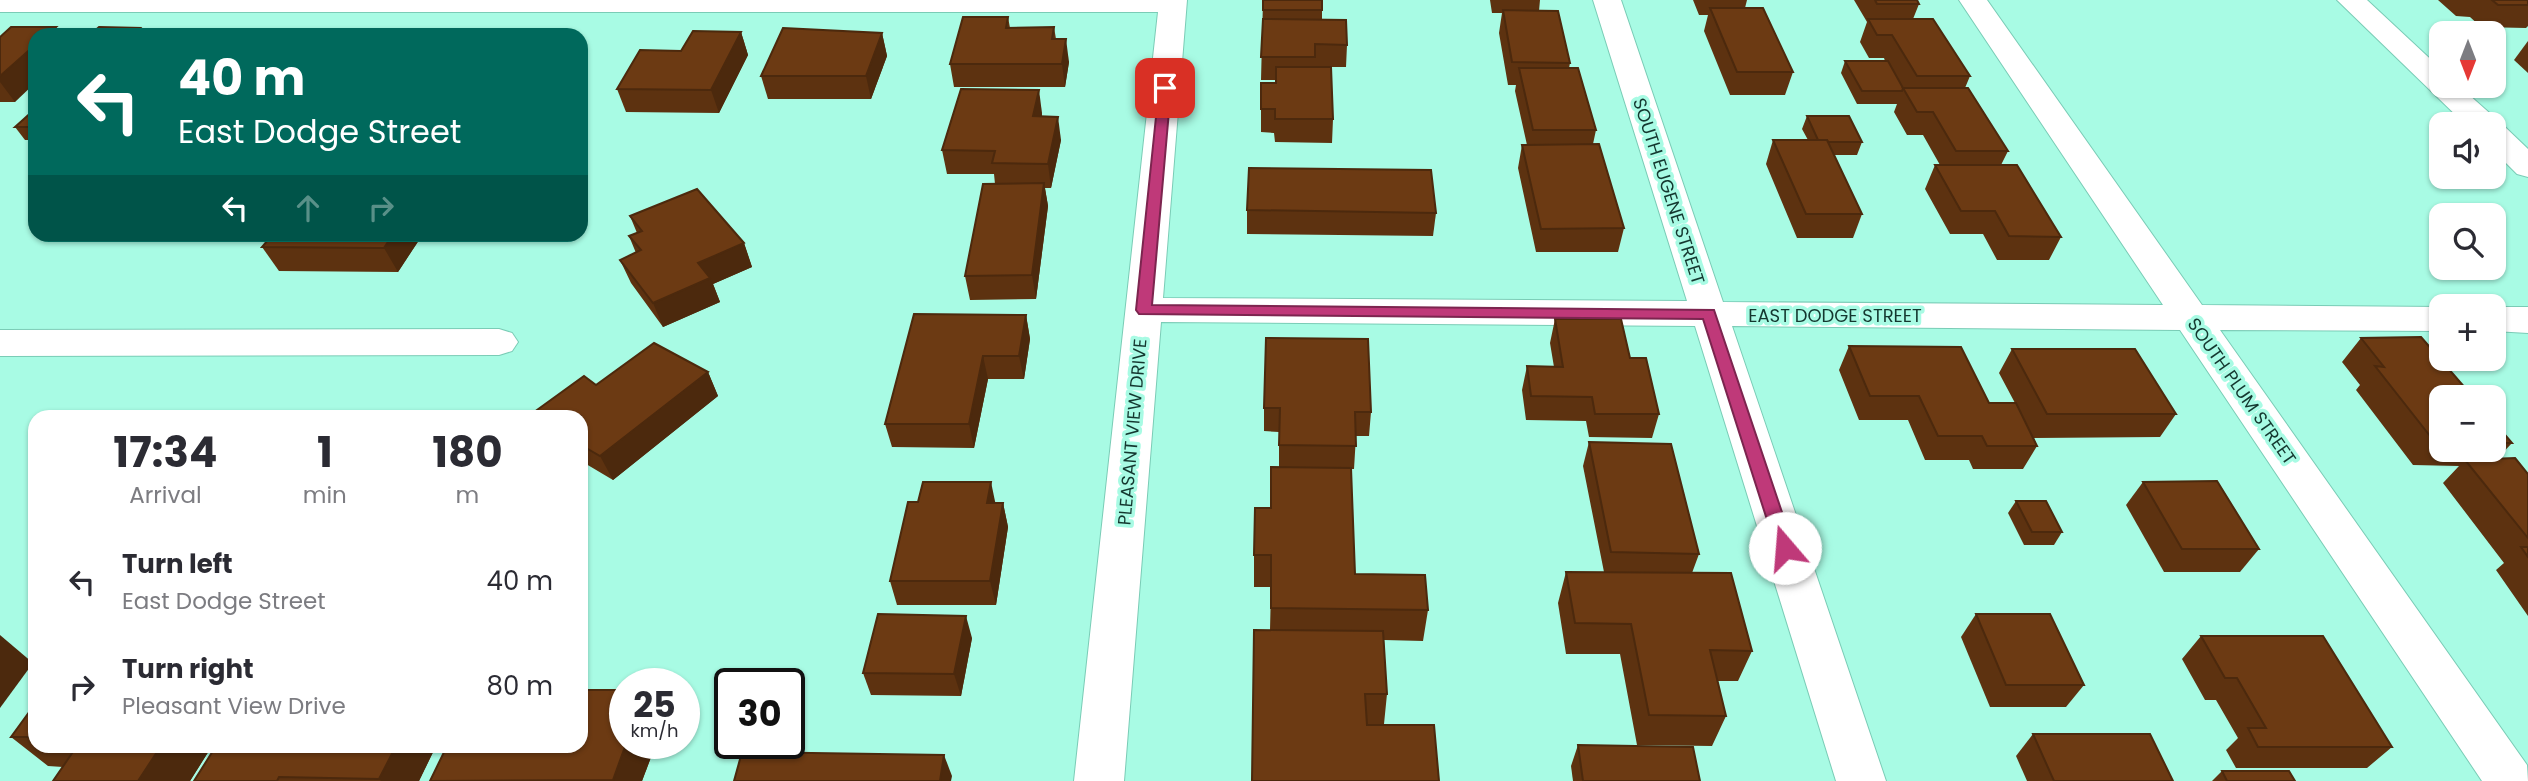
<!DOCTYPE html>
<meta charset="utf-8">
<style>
body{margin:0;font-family:Poppins,sans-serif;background:#f7f7f7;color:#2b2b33;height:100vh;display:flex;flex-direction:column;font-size:26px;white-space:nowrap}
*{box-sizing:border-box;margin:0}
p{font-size:23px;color:#7c7c81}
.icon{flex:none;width:38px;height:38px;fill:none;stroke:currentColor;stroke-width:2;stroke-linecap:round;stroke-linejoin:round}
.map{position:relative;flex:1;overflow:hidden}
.details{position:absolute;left:28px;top:410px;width:560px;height:343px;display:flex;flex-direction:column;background:#fff;border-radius:21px;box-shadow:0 2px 5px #0004}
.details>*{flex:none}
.hud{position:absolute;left:28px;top:28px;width:560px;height:214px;border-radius:21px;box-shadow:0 2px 5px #0004;background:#00695c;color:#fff;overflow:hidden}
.needle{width:46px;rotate:180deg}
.buttons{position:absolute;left:2429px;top:21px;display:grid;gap:14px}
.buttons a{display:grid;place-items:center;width:77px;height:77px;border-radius:14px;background:#fff;box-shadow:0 2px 5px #0004;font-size:35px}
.speed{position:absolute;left:609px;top:668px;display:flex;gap:14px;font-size:35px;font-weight:700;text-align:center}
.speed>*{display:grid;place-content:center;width:91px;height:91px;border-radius:50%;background:#fff;box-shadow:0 2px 5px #0004;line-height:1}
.speed small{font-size:18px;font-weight:400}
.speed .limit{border:4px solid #111;border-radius:10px;background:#fff;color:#111}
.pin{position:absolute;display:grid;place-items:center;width:60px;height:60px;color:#fff;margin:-30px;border-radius:14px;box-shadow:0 4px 10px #0006}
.me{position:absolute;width:77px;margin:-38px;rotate:342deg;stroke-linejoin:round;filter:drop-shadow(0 0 5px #0008)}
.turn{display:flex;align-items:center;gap:24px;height:147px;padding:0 35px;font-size:32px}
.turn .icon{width:91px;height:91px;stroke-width:2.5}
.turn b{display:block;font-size:49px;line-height:60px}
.lanes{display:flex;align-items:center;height:66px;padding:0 35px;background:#0003;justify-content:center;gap:35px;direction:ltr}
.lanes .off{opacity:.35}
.eta{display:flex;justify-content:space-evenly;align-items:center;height:119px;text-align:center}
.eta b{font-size:42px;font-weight:700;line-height:49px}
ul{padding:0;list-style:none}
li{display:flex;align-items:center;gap:21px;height:105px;padding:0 35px}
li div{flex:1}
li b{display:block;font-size:26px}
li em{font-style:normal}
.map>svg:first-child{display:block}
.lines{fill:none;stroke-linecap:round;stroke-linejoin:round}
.minor-casing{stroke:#7accb6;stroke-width:2}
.tertiary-casing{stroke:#7accb6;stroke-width:2}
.minor{fill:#fff;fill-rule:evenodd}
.tertiary{fill:#fff;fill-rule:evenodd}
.wall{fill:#5d3210}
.shaded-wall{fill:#4c290d}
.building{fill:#6c3a13;stroke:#4c290d;stroke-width:2}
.route{fill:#bf3979;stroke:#7c254f;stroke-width:2}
.labels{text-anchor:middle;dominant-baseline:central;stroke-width:7;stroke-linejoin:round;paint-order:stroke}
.street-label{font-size:18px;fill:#14372f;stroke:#a8fbe4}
</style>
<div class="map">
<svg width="2528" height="781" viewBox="0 0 2528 781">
<rect width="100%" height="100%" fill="#a8fbe4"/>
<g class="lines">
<g class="minor-casing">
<g id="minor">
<path d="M0,0H1187L1163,298L1687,301L1593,0H1621L1723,302L2163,305L1959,0H1987L2202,305L2441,307V331L2220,330L2527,765L2528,781H2482L2180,330L1732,326L1886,781H1836L1695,326L1161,322L1124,781H1074L1158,12H0Z"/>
<path d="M2494,307H2528V333L2494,331Z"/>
<path d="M499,329L512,333L518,342L512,351L499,355L0,356V330Z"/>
</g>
</g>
<g class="tertiary-casing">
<path id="tertiary" d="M2337,0H2367L2441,69V86H2459L2494,117L2498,125L2505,127L2528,149V177L2517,174L2494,151V124H2465Z"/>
</g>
<use href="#minor" class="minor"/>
<use href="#tertiary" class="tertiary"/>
</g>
<g class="wall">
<path d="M1263,0L1322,10V20L1347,45L1346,67H1314L1333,119L1332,143L1275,142L1274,133L1261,132V83H1276V80H1261Z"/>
<path d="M1490,0H1540L1539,11L1570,63L1569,68L1596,130L1593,144L1624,228L1618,252H1536L1518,168L1522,145H1527L1515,91L1516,85H1508L1499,33L1502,13H1492Z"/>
<path d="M1693,0H1747L1745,8L1793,72L1785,95H1730L1704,31L1708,15H1699Z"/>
<path d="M1854,0H1917L1919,4L1913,19L1970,76L1965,88L2008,151L2001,165L2061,237L2049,260H1997L1983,234H1950L1925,189L1935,165H1940L1923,135H1907L1894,112L1897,104H1857L1841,73L1845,61H1885L1884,58H1869L1860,42L1867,22Z"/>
<path d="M2438,0H2528V26L2526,28L2481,27L2470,17L2456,16Z"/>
<path d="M1008,17L1010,28L1054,27L1056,39L1069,62L1065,87H954L950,64Z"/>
<path d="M56,27L61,35H35L15,102H0V37Z"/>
<path d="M741,32L748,55L719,113L626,112L617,89Z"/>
<path d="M882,33L887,56L871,99H768L761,76Z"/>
<path d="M2528,41V73L2514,60Z"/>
<path d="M35,109V140H25L15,127Z"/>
<path d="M1042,113V116L1061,140L1051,188H1045L1048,206L1036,299L970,300L965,276L995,184L994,174H947L942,150Z"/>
<path d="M1807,116L1862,142L1857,155H1834L1862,214L1853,238H1797L1766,164L1773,140H1808L1802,129Z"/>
<path d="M1247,210L1436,213L1433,236L1247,234Z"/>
<path d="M630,216L744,243L752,267L713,284L720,302L663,327L631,283L620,260L636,253L629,236L637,233Z"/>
<path d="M423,234L398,272L279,271L262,247Z"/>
<path d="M1026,315L1030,339L1024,379H988L974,448L892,447L885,424Z"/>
<path d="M1555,319L1630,358L1659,414L1652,438L1589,437L1586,421L1526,420L1522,390L1527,366L1554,367L1550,343Z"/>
<path d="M2361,338L2441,397V450H2494V422L2512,443L2497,459L2528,474V616L2496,570L2504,563L2443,483L2459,466L2413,465L2356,390L2360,385L2342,362Z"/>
<path d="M1849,346L1989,403H2015L1999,373L2012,349L2176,414L2160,437L2034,438L2037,446L2023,469H1973L1969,460H1925L1908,420H1859L1839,370Z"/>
<path d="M708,372L718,396L613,480L581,461V416H531L530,415L596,385Z"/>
<path d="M1264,408L1371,412L1369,436H1356L1354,469H1351L1355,574L1428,610L1423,641L1384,640L1387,694L1384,724H1367L1252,781L1270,630L1271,587H1254V555L1271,508L1279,467V432L1264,431Z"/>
<path d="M1589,442L1699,554L1692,573L1752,651L1738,681H1717L1726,716L1712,746L1637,745L1620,654H1566L1558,603L1566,572H1604L1583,466Z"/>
<path d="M2143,482L2259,549L2240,572H2164L2126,505Z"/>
<path d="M2016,501L2062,532L2054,545H2024L2008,513Z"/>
<path d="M996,503H1003L1008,527L996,605H897L890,581Z"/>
<path d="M1976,614L2084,685L2066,707H1990L1961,637Z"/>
<path d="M2201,636L2392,747L2367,768H2236L2226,750L2238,738L2216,700H2205L2182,659Z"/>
<path d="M972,638L961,696L871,695L863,673Z"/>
<path d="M35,704V746H212L190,781L63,767L48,766L11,737Z"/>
<path d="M2033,734L2173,781H2027L2016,756Z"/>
<path d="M625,744H656L642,781H430Z"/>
<path d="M1578,745L1700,781H1573L1571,766Z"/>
<path d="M216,746H436L419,781H194Z"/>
<path d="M2222,771L2295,781H2212Z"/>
</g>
<g class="shaded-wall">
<path d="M56,27L61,35H47Z"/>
<path d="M140,28L145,35H133Z"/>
<path d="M741,32L748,55L719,113L711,90Z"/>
<path d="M882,33L887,56L871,99L866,76Z"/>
<path d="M1066,39L1069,62L1065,87L1062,64Z"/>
<path d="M35,45V83L15,102L0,82V76Z"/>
<path d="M1039,90L1042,113L1036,140L1033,116Z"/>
<path d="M1058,117L1061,140L1051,188L1048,164Z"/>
<path d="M1044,183L1048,206L1036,299L1032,275Z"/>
<path d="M393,234H423L398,272L384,248Z"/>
<path d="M744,243L752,267L713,284L720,302L663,327L653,303L698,263Z"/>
<path d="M1026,315L1030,339L1024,379L1019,356Z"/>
<path d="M983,356L988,379L974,448L969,424Z"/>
<path d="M708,372L718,396L613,480L600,456Z"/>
<path d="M991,482L996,506L987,503Z"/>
<path d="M1003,503L1008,527L996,605L990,581Z"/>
<path d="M966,616L972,638L961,696L954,674Z"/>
<path d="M0,635L33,663L0,708Z"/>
<path d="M626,744H656L642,781H614L613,780Z"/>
<path d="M161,746H212L190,781H138Z"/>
<path d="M396,746H436L419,781H381L379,779Z"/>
<path d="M944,755L952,776L951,781H940Z"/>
</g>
<g class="building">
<rect x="1263" y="0" width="59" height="10"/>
<path d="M1875,0H1917L1919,4H1877Z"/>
<path d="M2492,0H2528V5H2498Z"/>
<path d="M1710,8H1763L1793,72H1737Z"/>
<path d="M1503,10L1558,11L1570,63L1512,62Z"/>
<path d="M963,17H1008L1006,28L1054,27L1052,39H1066L1062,64H950Z"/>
<path d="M1263,19L1346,20L1347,45L1315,44V57H1261Z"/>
<path d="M1868,19H1933L1970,76H1917L1892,35H1877Z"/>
<path d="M11,27H56L47,35H35V45L0,76V37Z"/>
<path d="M99,27L140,28L133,35H90Z"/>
<path d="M783,28L882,33L866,76H761Z"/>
<path d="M412,30H442L438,35H409Z"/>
<path d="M693,31L741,32L711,90L617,89L640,50L681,51Z"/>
<path d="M216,32L333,33L332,35H214Z"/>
<path d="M1845,61H1888L1903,88L1902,91H1862Z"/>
<path d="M1276,67H1331L1333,119H1275V109H1261V83H1276Z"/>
<path d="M1519,68H1578L1596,130H1533Z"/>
<path d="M1903,88H1968L2008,151H1956L1933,112H1917Z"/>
<path d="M961,89L1039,90L1033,116L1058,117L1048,164L992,163L995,151L942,150Z"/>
<path d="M35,109V127H15Z"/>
<path d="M1807,116H1849L1862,142H1828L1827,140H1818Z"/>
<path d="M1773,140H1827L1862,214H1806Z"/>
<path d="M1599,144L1624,228L1541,229L1522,145Z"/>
<path d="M1935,165H2017L2061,237L2009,236L1995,211H1961Z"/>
<path d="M1249,168L1431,170L1436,213L1247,210Z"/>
<path d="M1044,183L1032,275L965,276L983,184Z"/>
<path d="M697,189L744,243L698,263L710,278L653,303L620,260L641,250L629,236L642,231L630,216Z"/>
<path d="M273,234H393L384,248L262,247Z"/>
<path d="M914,314L1026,315L1019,356H983L969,424H885Z"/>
<path d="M1555,319H1621L1630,358H1646L1659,414H1595L1592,397L1531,396L1527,366L1563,367Z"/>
<path d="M2421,337L2473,397H2441V441H2434L2375,366L2384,367L2361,338Z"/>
<path d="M1266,338L1368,339L1371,412H1355L1356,446L1279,445L1280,408H1264Z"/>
<path d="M654,343L708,372L600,456L581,445V416H532L530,415L584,376L596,385Z"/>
<path d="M1849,346L1961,347L1989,403H2016L2037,446H1987L1982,436H1938L1919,396H1870Z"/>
<path d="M2012,349H2135L2176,414H2047Z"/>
<path d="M2494,422L2512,443H2494Z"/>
<path d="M1589,442L1671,444L1699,554L1611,552Z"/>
<path d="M2515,458L2528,474V538L2465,460Z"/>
<path d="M1271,467L1351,468L1355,574L1425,575L1428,610L1271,608V555H1254L1255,508H1271Z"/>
<path d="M2217,481L2259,549H2182L2143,482Z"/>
<path d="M923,482H991L987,503H1003L990,581H890L908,502H918Z"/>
<path d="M2016,501H2046L2062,532H2032Z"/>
<path d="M2521,547H2528V557Z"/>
<path d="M1566,572L1731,573L1752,651L1710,650L1726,716L1649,715L1631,624L1575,623Z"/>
<path d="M878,614L966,616L954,674L863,673Z"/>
<path d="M1976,614H2050L2084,685H2006Z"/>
<path d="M1254,630L1383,631L1387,694H1365L1367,725H1434L1439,781H1252Z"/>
<path d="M2201,636H2323L2392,747H2258L2248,728H2266L2237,678H2225Z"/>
<path d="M581,690H625V744H626L613,780L430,781L447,746H581Z"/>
<path d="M35,704V737H11Z"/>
<path d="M2033,734H2150L2173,781H2054Z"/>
<path d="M1578,745L1693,747L1700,781H1583Z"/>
<path d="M77,746H161L138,781H53Z"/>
<path d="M216,746H396L379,779L279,777L277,781H194Z"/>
<path d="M742,752L944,755L940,781H734Z"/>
<path d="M2222,771H2289L2295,781H2227Z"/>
</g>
<path class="route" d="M1165,84L1171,88L1152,305L1714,310L1794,548L1791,553H1779L1776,548L1703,319L1139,314L1136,310L1159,88Z"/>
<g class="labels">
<g class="street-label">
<text transform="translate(1669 191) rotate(72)">SOUTH EUGENE STREET</text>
<text x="1835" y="315">EAST DODGE STREET</text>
<text transform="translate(2242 391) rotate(55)">SOUTH PLUM STREET</text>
<text transform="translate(1132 432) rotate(-85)">PLEASANT VIEW DRIVE</text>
</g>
</g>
</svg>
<div class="buttons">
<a><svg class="needle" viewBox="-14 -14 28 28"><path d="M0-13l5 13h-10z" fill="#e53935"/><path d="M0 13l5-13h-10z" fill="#7c7c81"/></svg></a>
<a><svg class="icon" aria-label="sound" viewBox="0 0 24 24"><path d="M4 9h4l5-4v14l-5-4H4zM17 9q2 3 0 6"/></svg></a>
<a><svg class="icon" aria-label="search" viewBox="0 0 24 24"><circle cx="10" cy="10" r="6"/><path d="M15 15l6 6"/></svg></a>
<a>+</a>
<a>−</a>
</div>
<div class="speed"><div>25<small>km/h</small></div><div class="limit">30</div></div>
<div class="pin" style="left:1165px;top:88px;background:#d93025"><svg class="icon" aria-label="arrive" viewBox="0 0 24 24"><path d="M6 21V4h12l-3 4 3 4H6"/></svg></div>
<svg class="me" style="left:1785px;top:548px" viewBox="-20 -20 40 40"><circle r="19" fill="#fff"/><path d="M0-13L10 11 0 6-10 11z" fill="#bf3979"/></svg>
<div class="hud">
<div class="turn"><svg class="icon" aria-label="left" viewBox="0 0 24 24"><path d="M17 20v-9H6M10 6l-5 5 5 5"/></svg><div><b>40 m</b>East Dodge Street</div></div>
<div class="lanes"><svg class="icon" aria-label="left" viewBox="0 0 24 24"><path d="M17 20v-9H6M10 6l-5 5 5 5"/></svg><svg class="icon off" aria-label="ahead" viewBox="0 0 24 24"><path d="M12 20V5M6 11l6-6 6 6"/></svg><svg class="icon off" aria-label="right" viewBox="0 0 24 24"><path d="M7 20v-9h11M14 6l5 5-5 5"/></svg></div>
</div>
<section class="details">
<div class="eta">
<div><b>17:34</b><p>Arrival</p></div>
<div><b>1</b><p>min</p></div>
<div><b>180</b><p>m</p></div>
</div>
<ul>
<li><svg class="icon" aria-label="left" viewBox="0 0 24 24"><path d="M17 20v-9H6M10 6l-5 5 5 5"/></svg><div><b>Turn left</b><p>East Dodge Street</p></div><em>40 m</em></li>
<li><svg class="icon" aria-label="right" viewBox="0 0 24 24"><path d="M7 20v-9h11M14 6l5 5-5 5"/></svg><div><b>Turn right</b><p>Pleasant View Drive</p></div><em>80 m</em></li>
</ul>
</section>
</div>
